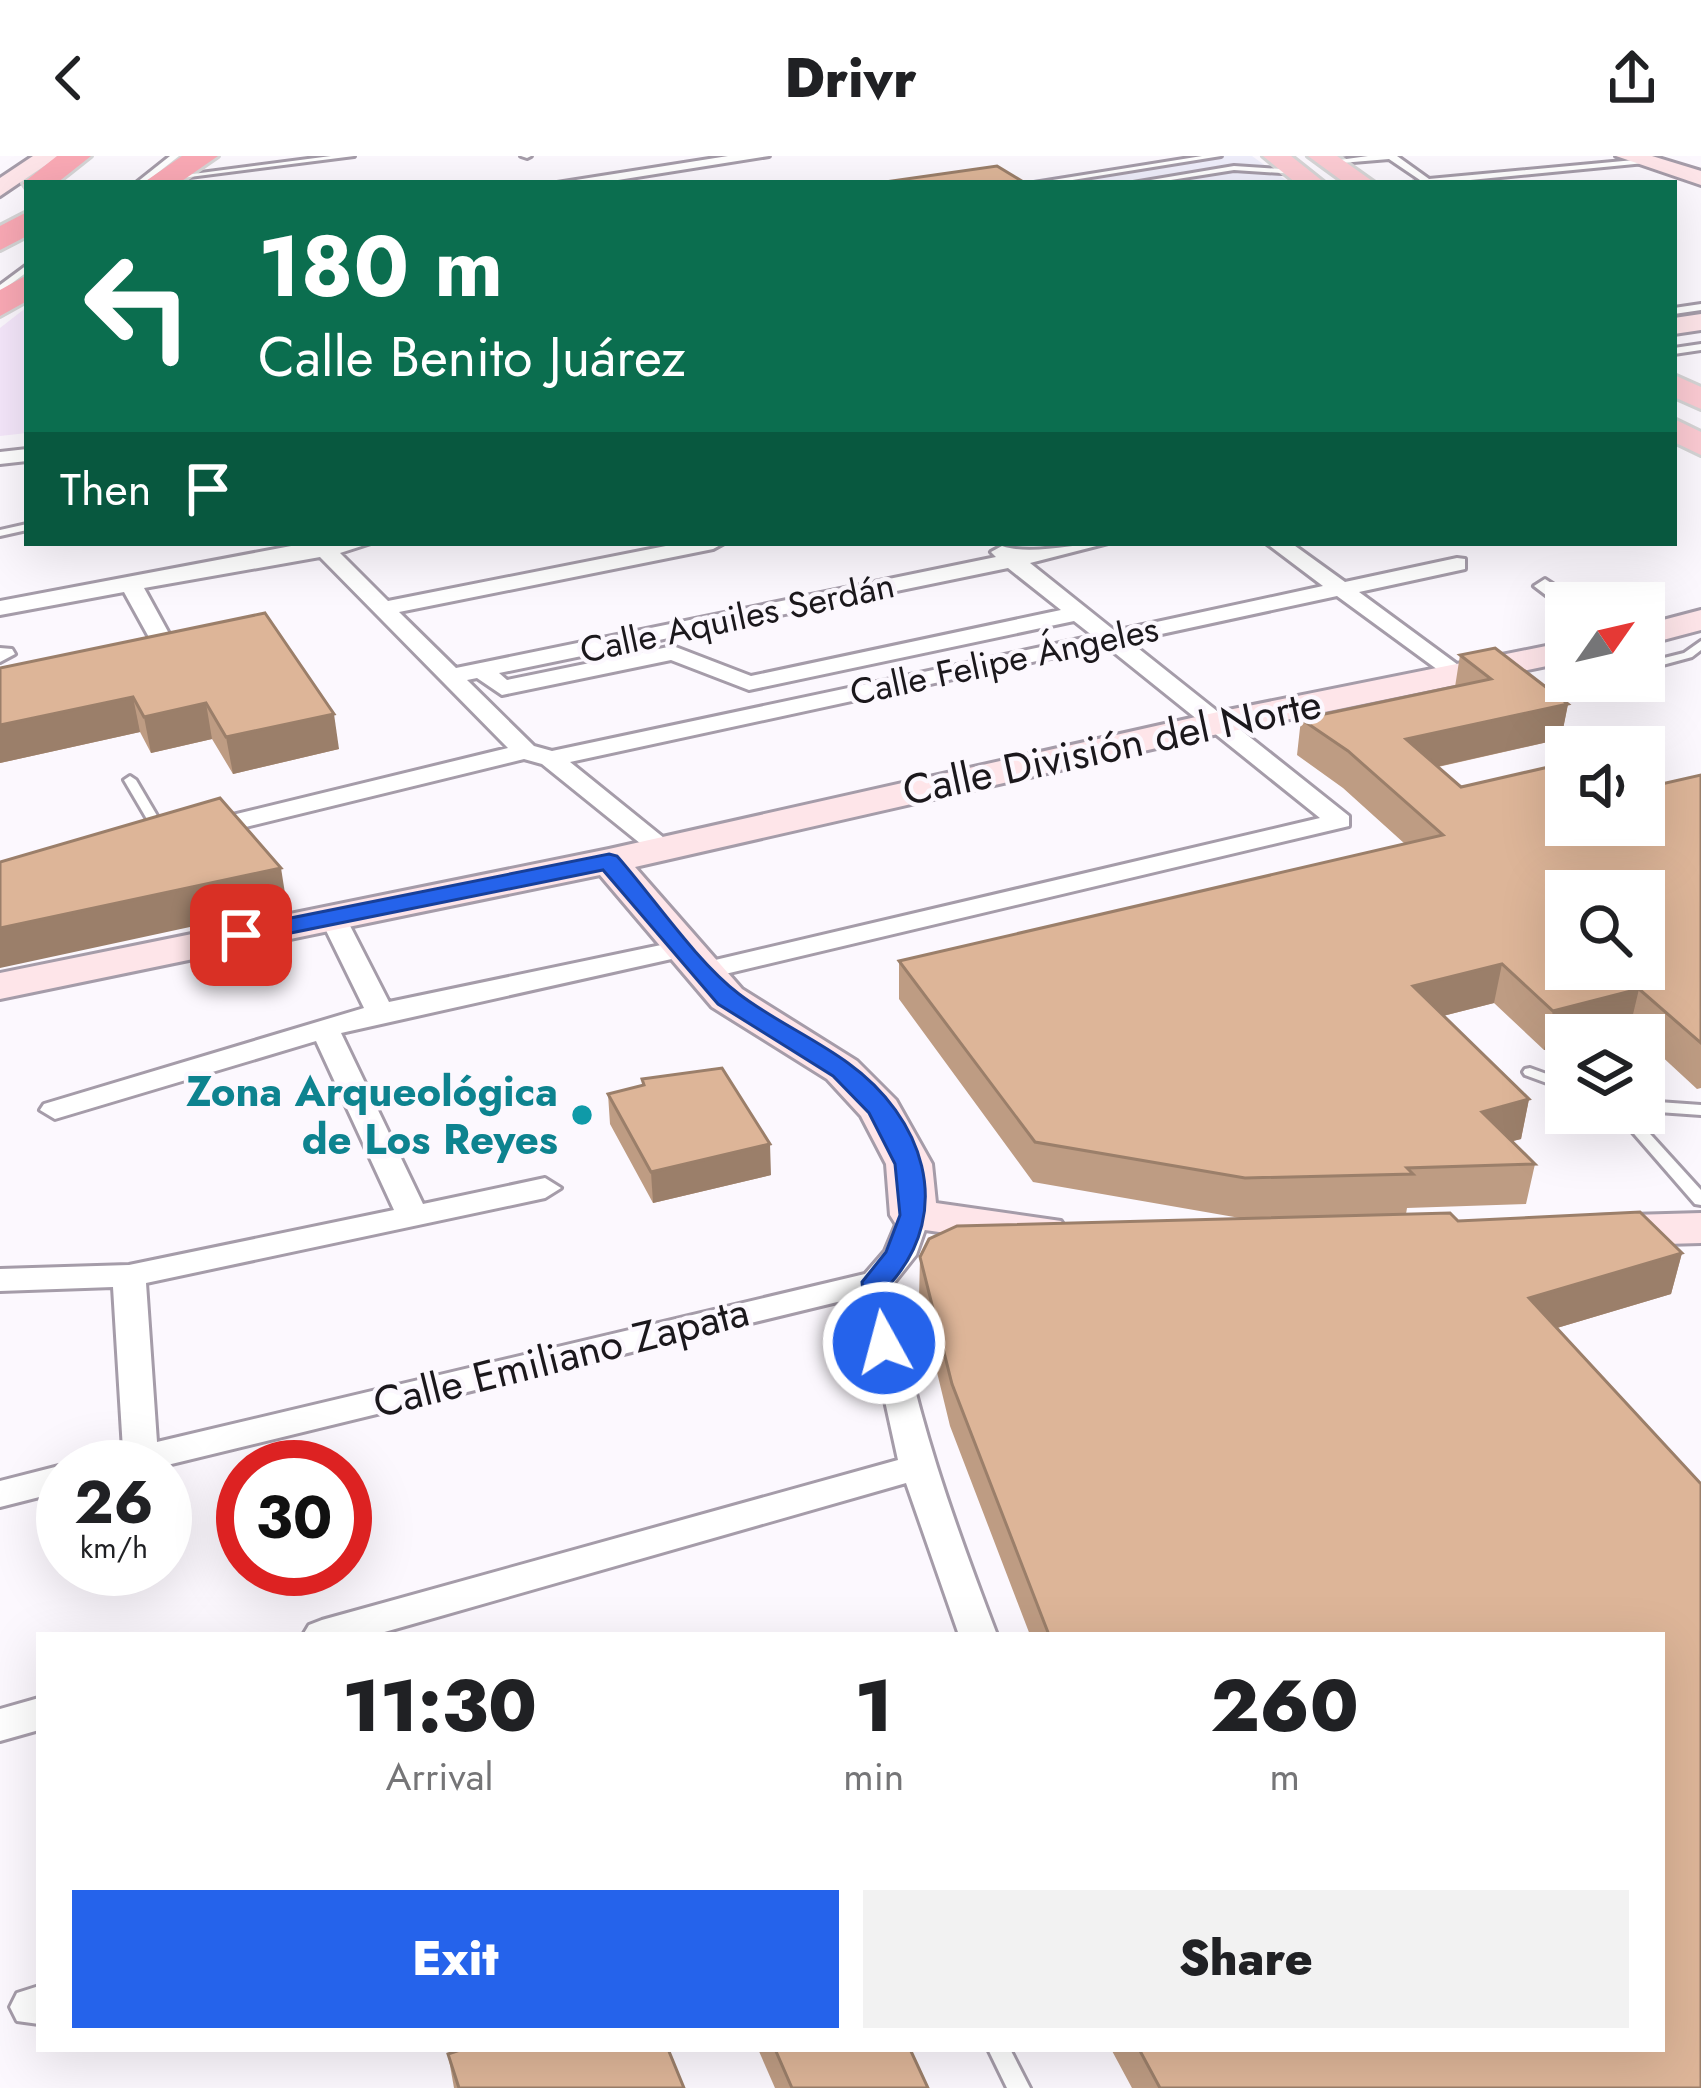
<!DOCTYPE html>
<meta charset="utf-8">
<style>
body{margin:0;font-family:Jost,sans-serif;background:#f2f2f2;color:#202124;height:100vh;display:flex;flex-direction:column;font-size:45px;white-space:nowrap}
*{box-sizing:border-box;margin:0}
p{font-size:39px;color:#757577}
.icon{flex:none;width:66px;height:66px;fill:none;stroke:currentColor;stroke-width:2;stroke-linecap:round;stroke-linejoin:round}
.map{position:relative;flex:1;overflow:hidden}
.side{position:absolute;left:36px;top:1476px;width:1629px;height:420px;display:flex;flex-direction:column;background:#fff;border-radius:0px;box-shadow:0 12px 48px #0002}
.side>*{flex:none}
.top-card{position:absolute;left:24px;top:24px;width:1653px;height:366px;border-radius:0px;box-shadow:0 12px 48px #0002;background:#0b6e4f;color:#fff;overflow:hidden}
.needle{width:78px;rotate:56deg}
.controls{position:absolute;left:1545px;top:426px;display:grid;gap:24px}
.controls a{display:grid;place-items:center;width:120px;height:120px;border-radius:0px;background:#fff;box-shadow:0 12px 48px #0002;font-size:60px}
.speed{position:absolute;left:36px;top:1284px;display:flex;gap:24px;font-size:60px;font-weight:700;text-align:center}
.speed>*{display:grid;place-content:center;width:156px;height:156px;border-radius:50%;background:#fff;box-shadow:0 12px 48px #0002;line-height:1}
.speed small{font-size:30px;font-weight:400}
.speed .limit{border:18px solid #d22;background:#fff;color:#111}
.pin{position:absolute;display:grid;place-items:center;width:102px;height:102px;color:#fff;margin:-51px;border-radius:24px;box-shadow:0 6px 18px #0006}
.me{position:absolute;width:132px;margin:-66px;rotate:353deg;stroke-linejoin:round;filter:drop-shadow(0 0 9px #0008)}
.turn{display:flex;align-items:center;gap:42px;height:252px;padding:0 36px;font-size:54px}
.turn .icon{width:156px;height:156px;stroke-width:2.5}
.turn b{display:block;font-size:84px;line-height:102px}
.then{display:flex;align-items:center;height:114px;padding:0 36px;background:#0003;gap:24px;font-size:45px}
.eta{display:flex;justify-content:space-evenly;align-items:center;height:204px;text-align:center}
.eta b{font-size:72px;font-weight:800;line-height:84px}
.cta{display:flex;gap:24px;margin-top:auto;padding:24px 36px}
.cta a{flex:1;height:138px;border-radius:0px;background:#2563eb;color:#fff;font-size:48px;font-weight:800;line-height:138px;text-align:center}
.cta a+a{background:#f2f2f2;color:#202124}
header{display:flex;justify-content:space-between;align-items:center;height:156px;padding:0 36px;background:#fff;font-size:54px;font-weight:800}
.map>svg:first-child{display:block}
.commercial{fill:#efeefb}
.built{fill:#f5e7fb}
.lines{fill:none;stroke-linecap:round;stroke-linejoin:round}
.lane-casing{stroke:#a59ca9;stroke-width:6}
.street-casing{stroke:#a59ca9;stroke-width:6}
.secondary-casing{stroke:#a59ca9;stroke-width:6}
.primary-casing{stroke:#d6d5d6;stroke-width:6}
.highway-casing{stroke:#d6d5d6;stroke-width:6}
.lane{fill:#fff;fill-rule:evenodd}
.street{fill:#fff;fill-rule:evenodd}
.secondary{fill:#fee5e9;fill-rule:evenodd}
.primary{fill:#fccbd3;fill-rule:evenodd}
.highway{fill:#faa9b5;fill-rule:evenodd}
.wall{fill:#be9c83;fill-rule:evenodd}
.shaded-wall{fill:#9b7f6a}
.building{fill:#ddb598;stroke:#9b7f6a;stroke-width:3;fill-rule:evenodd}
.route{fill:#2563eb;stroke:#184099;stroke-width:3}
.culture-dot{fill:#0f9aa8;stroke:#fcf8fe;stroke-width:4.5}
.labels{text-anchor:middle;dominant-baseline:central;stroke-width:9;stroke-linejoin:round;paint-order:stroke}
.far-street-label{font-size:36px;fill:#1b181c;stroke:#fcf8fe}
.street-label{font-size:42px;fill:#1b181c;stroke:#fcf8fe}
.culture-label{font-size:42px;font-weight:bold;fill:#0d838f;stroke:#fcf8fe;text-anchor:end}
</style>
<header><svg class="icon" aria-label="back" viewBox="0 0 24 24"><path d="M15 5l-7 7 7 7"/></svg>Drivr<svg class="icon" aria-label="share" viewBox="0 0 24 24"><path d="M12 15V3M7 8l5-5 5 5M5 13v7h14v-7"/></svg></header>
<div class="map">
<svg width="1701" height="1932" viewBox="0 0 1701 1932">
<rect width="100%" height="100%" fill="#fcf8fe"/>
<path class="commercial" d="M1189,0H1252L1290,27H1012Z"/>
<path class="built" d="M27,151V277L0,280V172Z"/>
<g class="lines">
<g class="lane-casing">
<g id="lane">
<path d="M170,0H179L145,27H136Z"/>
<path d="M331,0H354L174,23L170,21Z"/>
<path d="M521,0H531L527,2Z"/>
<path d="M1202,0H1221L1054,27H1034Z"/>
<path d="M1368,0H1397L1429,23L1645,3L1649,5L1645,7L1440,27H1412L1420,24L1389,3L1329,8L1325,6Z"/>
<path d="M1234,10L1297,14L1301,16L1297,18L1234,14L1152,27H1133Z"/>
<path d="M27,109V116L0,136V129Z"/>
<path d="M1701,148V154L1674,158V152Z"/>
<path d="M1701,188V194L1674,198V192Z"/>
<path d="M27,368V374L0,380V374Z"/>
<path d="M1701,485V494L1692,501L1644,514V507L1684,497Z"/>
<path d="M1579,525H1598L1567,536L1561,532Z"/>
<path d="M130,620L136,624L166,675L165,678L160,679L154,675L124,624Z"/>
<path d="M1530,912L1566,925V934L1525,919L1523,916L1525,913Z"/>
<path d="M1644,945L1701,949V959L1644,955Z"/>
<path d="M1616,957H1631L1701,1034V1049L1695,1048Z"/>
<path d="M988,1893H1010L1030,1932H1007Z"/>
</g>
</g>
<g class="street-casing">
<g id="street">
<path d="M728,0H769L599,27H557Z"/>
<path d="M27,293V305L0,308V296Z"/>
<path d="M307,387H371L340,397L388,445L681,387H724L713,393L399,456L456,512L996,401L991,396L1002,390C1032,400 1073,387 1108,387L1030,407L1115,475L1323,430L1266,387H1291L1345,426L1457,402L1465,403V413L1359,436L1469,517L1465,522H1449L1337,440L1129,485L1349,660V670L704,823L694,821L690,815L694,809L1320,662L1106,490L570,606L669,686L673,691L660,699L651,696L542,608L524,603L229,675L220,672V662L508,592L320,401L144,432L178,494L167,501L156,494L124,436L0,459V445ZM1008,412L1061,454L751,520L673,490L507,524L499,517ZM1074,465L1093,480L552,595L534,590L467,524L477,522L502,539L671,504L749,534Z"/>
<path d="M1545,423L1582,447H1566L1563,452L1534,430Z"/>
<path d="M0,492L12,493L15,498L0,506Z"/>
<path d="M332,752L345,760L389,846L685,784L699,792L685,800L341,877L423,1048L545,1022L561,1032L545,1042L146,1127L157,1286L865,1118L885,1095L903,1052L914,1049L930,1059L916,1099L893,1128C912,1250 953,1364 997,1479H959L906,1327L374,1479H303L309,1469L322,1464L898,1304L862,1140L159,1311H89L95,1302L123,1294L113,1131L0,1135V1113L129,1109L394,1054L316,885L55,963L40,954L44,948L364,852L319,760Z"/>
<path d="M63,1309L69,1311H63V1335L0,1351V1325Z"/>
<path d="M39,1542V1574L0,1585V1553Z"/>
<path d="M39,1830V1868L17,1865L10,1851L17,1837Z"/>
</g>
</g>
<g class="secondary-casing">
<g id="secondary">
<path d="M33,0H59L0,40V22Z"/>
<path d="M1616,0H1652L1701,15V29Z"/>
<path d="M1701,158V174L1674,178V162Z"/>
<path d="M1701,454V474L1644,489V469Z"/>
<path d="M1566,486V506L1218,578L635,711L742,833L857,905L896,944L932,1008L936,1047L1061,1065L1068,1076L1061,1087L1044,1091L897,1070L890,1059L886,1008L861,960L827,923L712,851L600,719L0,843V817L609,693L1218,556Z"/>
<path d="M1701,1057V1087L1596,1090L1579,1086L1572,1075L1579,1064L1596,1060Z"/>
</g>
</g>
<g class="primary-casing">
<g id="primary">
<path d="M1263,0H1291L1325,27H1296Z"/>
<path d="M1308,0H1337L1375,27H1345Z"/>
<path d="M1674,219L1701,231V253L1674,241Z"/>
<path d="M1674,263L1701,276V299L1674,286Z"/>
</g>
</g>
<g class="highway-casing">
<g id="highway">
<path d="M57,0H91L57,27H27V33L23,27Z"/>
<path d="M182,0H218L179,27H143Z"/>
<path d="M27,56V80L0,94V70Z"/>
<path d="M27,119V145L0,160V134Z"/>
</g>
</g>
<use href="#lane" class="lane"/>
<use href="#street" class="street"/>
<use href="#secondary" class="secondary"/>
<use href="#primary" class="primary"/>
<use href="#highway" class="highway"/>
</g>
<g class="wall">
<path d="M265,457L339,593L233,618L212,583L151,597L140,576L0,607V512Z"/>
<path d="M1495,492L1568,548L1561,583L1438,611L1461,631L1566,607V669H1644V632L1701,619V932L1697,933L1644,884V879H1638L1630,871L1601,879H1566V888L1544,894L1494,847L1443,860L1529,943L1521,983L1512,985L1535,1008L1526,1048L1407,1052L1406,1058L1450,1057L1458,1065L1640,1056L1682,1097L1671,1138L1557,1172L1701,1328V1932H1132L1111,1893H1662V1479H1030L950,1270L919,1142L920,1101L929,1083L957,1070L1302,1061L1240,1062L1033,1026L899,843V805L1405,688L1343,632L1297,599L1301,563L1455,531L1460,499ZM1566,735H1644V813H1566Z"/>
<path d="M642,923L771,1019L653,1047L610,968L608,938L642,930Z"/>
<path d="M758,1893H910L928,1932H775Z"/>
<path d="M448,1898L684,1932H454Z"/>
</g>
<g class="shaded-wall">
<path d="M133,541L140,576L0,607V569Z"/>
<path d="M206,547L212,583L151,597L144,561Z"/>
<path d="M1568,548L1561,583L1400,619L1406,583Z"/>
<path d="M334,558L339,593L233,618L226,581Z"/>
<path d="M281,712L287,750L0,812V772Z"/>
<path d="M1502,808L1494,847L1407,869L1413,830Z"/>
<path d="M1639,833L1630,871L1601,879H1566V888L1544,894L1553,855Z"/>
<path d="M1529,943L1521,983L1475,995L1482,956Z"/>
<path d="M770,988L771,1019L653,1047L651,1016Z"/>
<path d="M1682,1097L1671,1138L1520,1183L1529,1142Z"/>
</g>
<g class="building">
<path d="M997,10L1025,27H878Z"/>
<path d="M265,457L334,558L226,581L206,547L144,561L133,541L0,569V512Z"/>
<path d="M1495,492L1568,548L1406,583L1461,631L1566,607V669H1644V632L1701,619V887L1639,833L1553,855L1502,808L1413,830L1529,943L1482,956L1535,1008L1407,1012L1413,1018L1245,1022L1035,986L899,805L1443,679L1348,595L1301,563L1491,523L1460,499ZM1566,735H1644V813H1566Z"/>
<path d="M220,642L281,712L0,772V706Z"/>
<path d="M722,912L770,988L651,1016L608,938L644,929L642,923Z"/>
<path d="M1640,1056L1682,1097L1529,1142L1701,1328V1932H1160L1139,1893H1662V1479H1049L952,1228L920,1101L929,1083L957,1070L1450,1057L1458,1065Z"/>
<path d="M463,1893H668L684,1932H459L448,1898Z"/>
<path d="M775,1893H910L928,1932H792Z"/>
</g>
<path class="route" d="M609,698L617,700C654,742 696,805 739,838C773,864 814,882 848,907C923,961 955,1054 891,1127L899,1187L894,1194L884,1197L868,1187L862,1126L886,1096L900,1059L895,1008L869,957L833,920L718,848L603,714L241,787L228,779L241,772Z"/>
<circle class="culture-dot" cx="582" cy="959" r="12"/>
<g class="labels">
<g class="far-street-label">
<text transform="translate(737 461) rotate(-12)">Calle Aquiles Serdán</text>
<text transform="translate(1004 504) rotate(-12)">Calle Felipe Ángeles</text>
</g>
<g class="street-label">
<text transform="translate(1112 591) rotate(-12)">Calle División del Norte</text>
<text transform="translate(561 1201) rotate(-14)">Calle Emiliano Zapata</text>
</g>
<g class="culture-label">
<text x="558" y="935">Zona Arqueológica<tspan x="558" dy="48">de Los Reyes</tspan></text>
</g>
</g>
</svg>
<div class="controls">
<a><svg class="needle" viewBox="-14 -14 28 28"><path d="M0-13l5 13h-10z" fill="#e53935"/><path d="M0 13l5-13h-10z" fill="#757577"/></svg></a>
<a><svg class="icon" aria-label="sound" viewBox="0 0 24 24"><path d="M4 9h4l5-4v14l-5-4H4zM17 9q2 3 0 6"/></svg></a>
<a><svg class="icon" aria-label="search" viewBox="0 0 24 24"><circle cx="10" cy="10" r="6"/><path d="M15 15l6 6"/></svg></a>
<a><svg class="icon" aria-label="layers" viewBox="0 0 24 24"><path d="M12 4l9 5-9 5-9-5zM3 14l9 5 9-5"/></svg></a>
</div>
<div class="speed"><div>26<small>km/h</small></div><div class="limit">30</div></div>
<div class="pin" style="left:241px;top:779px;background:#d93025"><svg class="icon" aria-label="arrive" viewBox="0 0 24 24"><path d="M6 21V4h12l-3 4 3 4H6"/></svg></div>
<svg class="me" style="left:884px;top:1187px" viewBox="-20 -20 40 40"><circle r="17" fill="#2563eb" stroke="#fff" stroke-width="3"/><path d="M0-11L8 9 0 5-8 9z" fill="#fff"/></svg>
<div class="top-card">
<div class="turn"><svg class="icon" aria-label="left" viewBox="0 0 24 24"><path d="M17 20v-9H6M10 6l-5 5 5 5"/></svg><div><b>180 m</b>Calle Benito Juárez</div></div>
<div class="then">Then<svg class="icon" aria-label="arrive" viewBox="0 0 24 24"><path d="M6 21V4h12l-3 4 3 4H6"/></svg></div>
</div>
<section class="side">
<div class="eta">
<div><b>11:30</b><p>Arrival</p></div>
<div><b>1</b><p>min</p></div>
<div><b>260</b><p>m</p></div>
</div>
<div class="cta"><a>Exit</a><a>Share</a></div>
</section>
</div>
